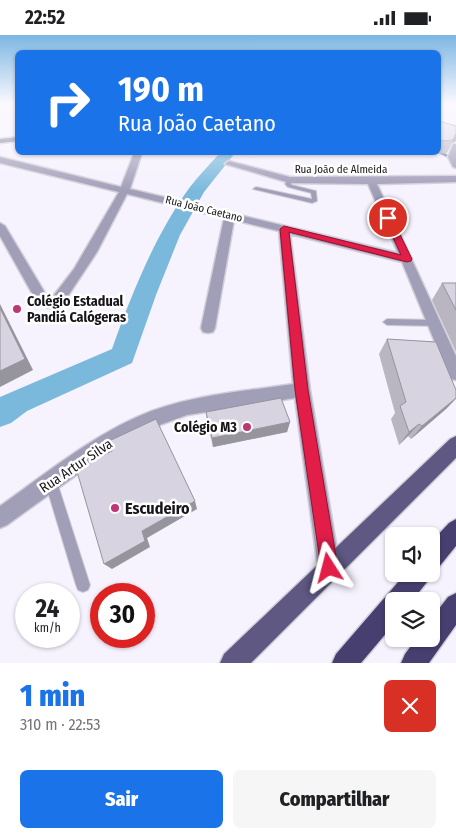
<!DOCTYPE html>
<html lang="pt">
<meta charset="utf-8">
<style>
body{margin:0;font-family:"Fira Sans Condensed",sans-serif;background:#f6f6f6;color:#202124;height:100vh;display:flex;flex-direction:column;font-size:19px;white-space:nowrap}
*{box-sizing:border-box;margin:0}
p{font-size:16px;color:#757577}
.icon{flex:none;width:28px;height:28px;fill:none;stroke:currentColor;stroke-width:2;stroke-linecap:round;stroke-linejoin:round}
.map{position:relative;height:628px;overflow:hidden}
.drawer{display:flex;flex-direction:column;background:#fff;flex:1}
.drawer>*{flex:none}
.banner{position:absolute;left:15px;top:15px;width:426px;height:105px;border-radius:8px;box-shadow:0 1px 4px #0004;background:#1a73e8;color:#fff;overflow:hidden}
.buttons{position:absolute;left:385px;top:492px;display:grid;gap:10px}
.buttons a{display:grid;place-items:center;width:55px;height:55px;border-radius:8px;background:#fff;box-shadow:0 1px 4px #0004;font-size:25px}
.speed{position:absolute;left:15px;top:548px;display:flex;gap:10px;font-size:25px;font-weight:700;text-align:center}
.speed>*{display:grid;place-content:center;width:65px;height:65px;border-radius:50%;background:#fff;box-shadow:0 1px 4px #0004;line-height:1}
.speed small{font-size:12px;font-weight:400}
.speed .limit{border:8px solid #d22;background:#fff;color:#111}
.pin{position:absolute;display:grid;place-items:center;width:42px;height:42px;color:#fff;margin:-21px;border:2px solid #fff;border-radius:50%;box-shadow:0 1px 5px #0007}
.me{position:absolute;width:55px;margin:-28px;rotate:351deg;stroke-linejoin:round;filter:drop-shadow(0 0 4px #0008)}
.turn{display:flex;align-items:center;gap:18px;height:105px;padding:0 20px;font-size:22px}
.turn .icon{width:65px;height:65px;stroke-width:2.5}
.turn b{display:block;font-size:35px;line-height:42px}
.round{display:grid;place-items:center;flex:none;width:52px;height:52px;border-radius:8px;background:#f6f6f6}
.summary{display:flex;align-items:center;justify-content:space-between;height:85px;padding:0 20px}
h1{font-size:30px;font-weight:800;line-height:38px;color:#1a73e8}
.primary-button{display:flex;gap:10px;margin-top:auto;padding:10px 20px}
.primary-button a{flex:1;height:58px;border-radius:8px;background:#1a73e8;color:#fff;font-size:20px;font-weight:800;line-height:58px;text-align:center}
.primary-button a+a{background:#f6f6f6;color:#202124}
.status{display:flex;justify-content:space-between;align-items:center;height:35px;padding:0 25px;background:#fff;direction:ltr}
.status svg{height:14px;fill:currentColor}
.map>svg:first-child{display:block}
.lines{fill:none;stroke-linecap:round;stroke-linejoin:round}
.stream{stroke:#5d88a2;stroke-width:2.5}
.river{fill:#7bb9dc;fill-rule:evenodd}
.lane-casing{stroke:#d2cfd9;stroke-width:2}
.street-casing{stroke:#d2cfd9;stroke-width:3}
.secondary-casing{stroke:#d2cfd9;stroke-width:3}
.primary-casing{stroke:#d2cfd9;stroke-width:3}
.highway-casing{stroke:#d2cfd9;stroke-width:3}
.lane{fill:#a19eb8;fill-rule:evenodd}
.street{fill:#a19eb8;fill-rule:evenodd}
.secondary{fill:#7a7599;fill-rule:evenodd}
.primary{fill:#5e5883;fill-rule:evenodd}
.highway{fill:#473f6f;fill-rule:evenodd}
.wall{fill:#b9b5c1}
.shaded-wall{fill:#96949d}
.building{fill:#d7d3e0;stroke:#96949d}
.route{fill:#e11d48;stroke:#92132f}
.poi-dot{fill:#be3675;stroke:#fff;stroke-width:2}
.labels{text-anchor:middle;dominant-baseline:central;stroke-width:5;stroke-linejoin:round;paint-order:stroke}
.far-street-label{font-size:11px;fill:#171519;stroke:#fff}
.poi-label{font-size:14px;font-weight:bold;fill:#171519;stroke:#fff;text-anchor:start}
.street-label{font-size:14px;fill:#171519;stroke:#fff}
.near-poi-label{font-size:16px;font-weight:bold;fill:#171519;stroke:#fff;text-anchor:start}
</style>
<div class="status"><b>22:52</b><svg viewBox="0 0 49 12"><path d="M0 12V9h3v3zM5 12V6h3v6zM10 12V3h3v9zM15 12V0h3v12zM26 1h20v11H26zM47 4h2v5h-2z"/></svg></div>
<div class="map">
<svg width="456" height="628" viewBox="0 0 456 628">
<rect width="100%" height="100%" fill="#f6f2fe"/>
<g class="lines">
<path class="stream" d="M439,117L456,125"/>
<path class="river" d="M220,118H235L204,157L180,200L156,260L132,328L27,376L11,388L0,392V362L112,314C132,258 155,200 190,152C199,140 210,129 220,118Z"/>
<g class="lane-casing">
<g id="lane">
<path d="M288,144L293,145L291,149L292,150L316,156L317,166L312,168L253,154L256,152L312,164L311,158L288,152L285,149Z"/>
<path d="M387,284L435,285L439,288L435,291L387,290L383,287Z"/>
<path d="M51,441L55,443L57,447L90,550L88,555L83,557L78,555L76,550L45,447L47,443Z"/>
</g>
</g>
<g class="street-casing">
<g id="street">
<path d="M448,68H456V71L449,69Z"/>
<path d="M453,109H456V133L453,132L448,122Z"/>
<path d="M134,118H142L130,154L398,218L368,149L290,148L225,129L229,126L290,142L456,141V147L377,149L456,321V345L450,344L448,339L402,227L290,199L310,355L340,533L337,541L329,544L321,541L318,533L295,363L187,380L149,394L100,423L7,490L0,493V471C44,440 88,404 137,382C186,360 241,357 293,349L279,196L234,185L215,293L213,297L208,298L203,297L201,293L224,183L127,159L97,217L64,267C55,276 50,274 38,269L0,201V188L5,191L48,263L51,264L74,234L119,157L0,128V122L121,152Z"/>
</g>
</g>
<g class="secondary-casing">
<path id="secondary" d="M18,102V106L0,108V104Z"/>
</g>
<g class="primary-casing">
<path id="primary" d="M456,401V423L251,628H220L224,619L450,404Z"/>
</g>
<g class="highway-casing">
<g id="highway">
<path d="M456,484V511L439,532L431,535V507L449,488Z"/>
<path d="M405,539H430L427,547L412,566H394V589L361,628H332L336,619Z"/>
<path d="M456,558V590L429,628H401L405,619L416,604H431V584L448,562Z"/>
</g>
</g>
<use href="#lane" class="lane"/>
<use href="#street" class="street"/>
<use href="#secondary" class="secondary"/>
<use href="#primary" class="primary"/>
<use href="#highway" class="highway"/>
</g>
<g class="wall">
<path d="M439,86L456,91V106L452,108L447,118L437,119L434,118H439Z"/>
<path d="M442,248H456V317L432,265Z"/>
<path d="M387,304L456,355V364L446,374L411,404L408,401L399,410L391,384L395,378L379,319Z"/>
<path d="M206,377L290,387L287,397L213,412L207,387Z"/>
</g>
<g class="shaded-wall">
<path d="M456,98V106L452,108L453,105Z"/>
<path d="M0,269L33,335L0,352Z"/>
<path d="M456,363L446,374L411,404L422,391Z"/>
<path d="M290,387L287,397L213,412L212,403Z"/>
<path d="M419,389L408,401L399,410L409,397Z"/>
<path d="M195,466L197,474L147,503L150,512L112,534L104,529L142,496Z"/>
</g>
<g class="building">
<path d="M439,86L456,91V98L453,105L443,106L439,104Z"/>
<path d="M442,248H456V275Z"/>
<path d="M0,273L25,324L0,336Z"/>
<path d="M387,304L436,307L456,355V363L422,391L419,389L409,397L400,371L406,367Z"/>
<path d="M281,363L290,387L212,403L206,377Z"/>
<path d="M156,384L195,466L142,496L145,506L104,529L76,433L112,416L109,406Z"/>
</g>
<linearGradient id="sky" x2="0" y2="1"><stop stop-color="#7cb6e3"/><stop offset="0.44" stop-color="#fbf9ff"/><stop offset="1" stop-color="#fbf9ff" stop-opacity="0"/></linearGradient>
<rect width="456" height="156" fill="url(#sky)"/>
<path class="route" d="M385,181L392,183L412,224L411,226L407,227L289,197L308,355L338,533L335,539L329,541L323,539L321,533L295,355L280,194L284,191L401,220L384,183Z"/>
<g class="poi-dot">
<circle cx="17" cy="274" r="5"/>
<circle cx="247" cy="392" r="5"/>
<circle cx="115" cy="473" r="5"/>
</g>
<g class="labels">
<g class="far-street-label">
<text x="341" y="134">Rua João de Almeida</text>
<text transform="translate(204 174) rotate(14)">Rua João Caetano</text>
</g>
<g class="poi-label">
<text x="27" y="266">Colégio Estadual<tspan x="27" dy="16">Pandiá Calógeras</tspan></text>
<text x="237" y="392" text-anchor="end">Colégio M3</text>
</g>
<g class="street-label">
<text transform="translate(76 431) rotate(-34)">Rua Artur Silva</text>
</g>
<g class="near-poi-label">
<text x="125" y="473">Escudeiro</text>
</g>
</g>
</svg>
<div class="buttons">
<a><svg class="icon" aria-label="sound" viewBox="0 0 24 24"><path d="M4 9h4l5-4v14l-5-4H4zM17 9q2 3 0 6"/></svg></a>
<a><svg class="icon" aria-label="layers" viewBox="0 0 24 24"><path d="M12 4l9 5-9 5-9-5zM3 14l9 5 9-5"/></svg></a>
</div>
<div class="speed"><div>24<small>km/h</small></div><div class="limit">30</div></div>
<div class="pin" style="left:388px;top:183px;background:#d93025"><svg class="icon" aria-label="arrive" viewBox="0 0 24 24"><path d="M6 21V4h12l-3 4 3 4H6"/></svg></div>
<svg class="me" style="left:329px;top:533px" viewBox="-20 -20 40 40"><path d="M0-17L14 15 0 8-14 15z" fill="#e11d48" stroke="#fff" stroke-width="4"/></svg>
<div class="banner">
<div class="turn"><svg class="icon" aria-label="right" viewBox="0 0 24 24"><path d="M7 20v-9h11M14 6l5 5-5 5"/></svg><div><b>190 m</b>Rua João Caetano</div></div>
</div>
</div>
<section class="drawer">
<div class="summary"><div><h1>1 min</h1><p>310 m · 22:53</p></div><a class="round" style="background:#d93025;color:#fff"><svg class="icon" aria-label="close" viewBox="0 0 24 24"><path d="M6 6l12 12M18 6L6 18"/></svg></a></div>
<div class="primary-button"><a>Sair</a><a>Compartilhar</a></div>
</section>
